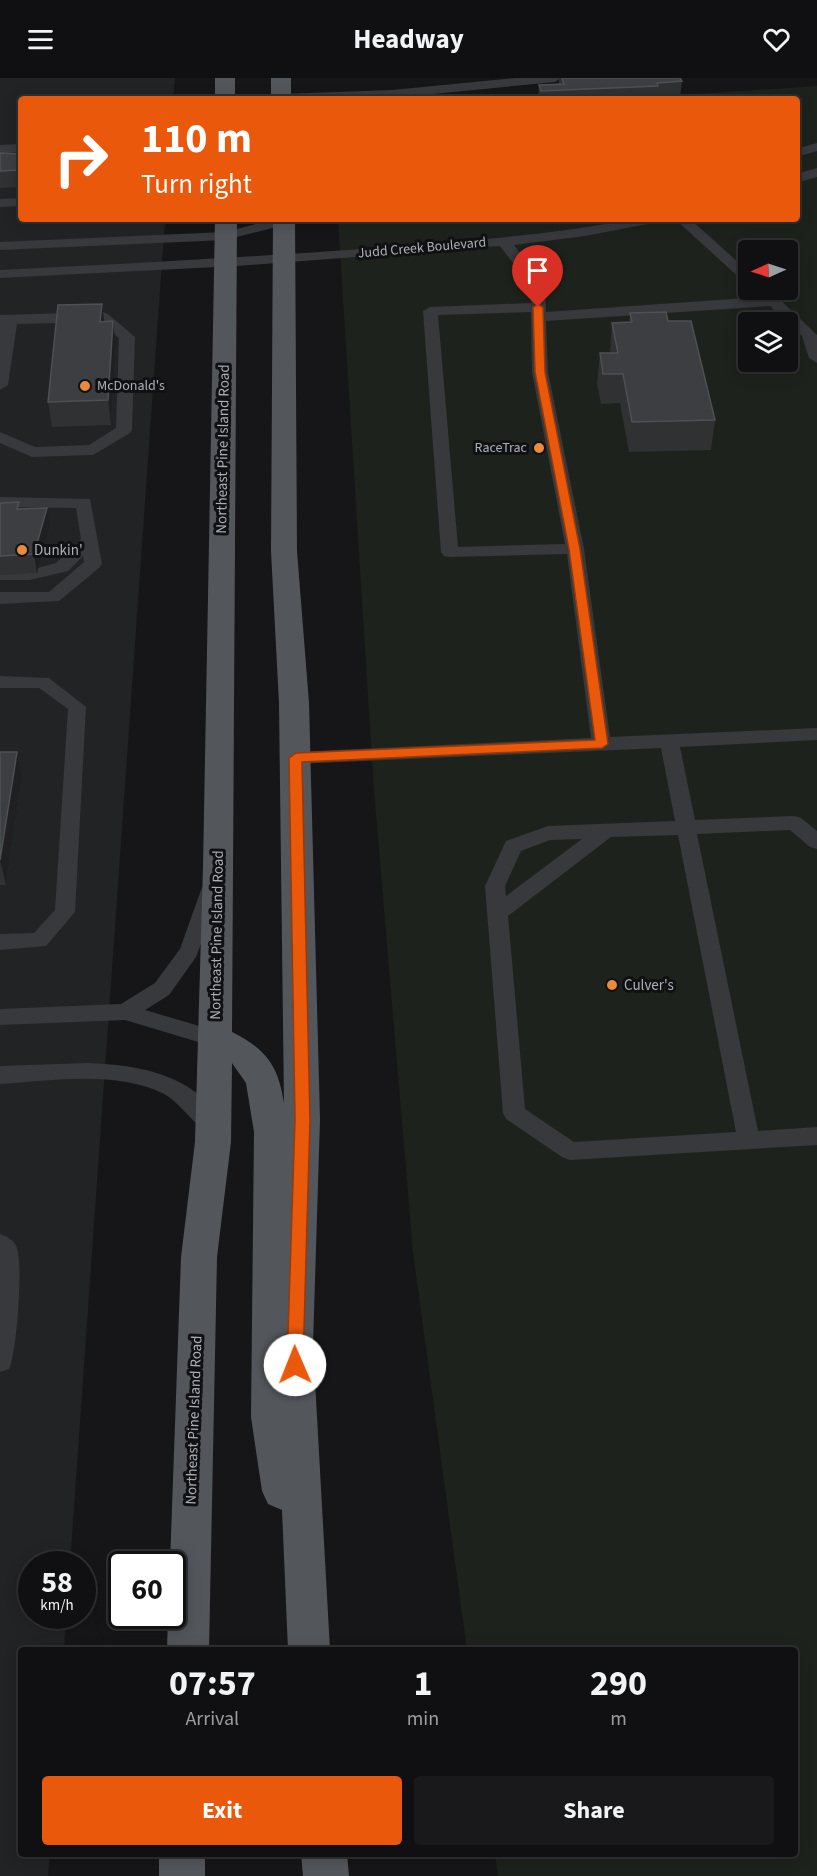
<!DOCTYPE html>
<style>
body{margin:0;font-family:"Source Sans 3",sans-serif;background:#19191b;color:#f1f3f6;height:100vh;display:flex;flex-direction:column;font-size:22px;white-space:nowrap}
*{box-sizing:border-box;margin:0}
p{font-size:20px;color:#9c9d9f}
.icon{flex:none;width:33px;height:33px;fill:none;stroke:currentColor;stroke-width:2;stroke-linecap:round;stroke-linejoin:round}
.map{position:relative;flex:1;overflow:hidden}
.sheet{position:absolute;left:18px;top:1569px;width:780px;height:210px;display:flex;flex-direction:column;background:#101012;border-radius:6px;box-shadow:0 3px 15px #0003,0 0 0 2px #303032}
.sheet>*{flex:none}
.top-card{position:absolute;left:18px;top:18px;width:782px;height:126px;border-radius:6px;box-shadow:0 3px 15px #0003,0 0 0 2px #303032;background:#ea580c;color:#fff;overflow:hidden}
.needle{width:39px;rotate:267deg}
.controls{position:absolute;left:738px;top:162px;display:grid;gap:12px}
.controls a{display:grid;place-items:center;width:60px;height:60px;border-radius:6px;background:#101012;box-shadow:0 3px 15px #0003,0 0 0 2px #303032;font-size:30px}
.speed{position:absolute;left:18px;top:1473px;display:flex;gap:12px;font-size:30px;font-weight:700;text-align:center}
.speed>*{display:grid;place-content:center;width:78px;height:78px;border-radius:50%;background:#101012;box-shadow:0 3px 15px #0003,0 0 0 2px #303032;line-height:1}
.speed small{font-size:15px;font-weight:400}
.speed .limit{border:3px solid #111;border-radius:9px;background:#fff;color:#111}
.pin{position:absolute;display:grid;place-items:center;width:51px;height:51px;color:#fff;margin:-62px -26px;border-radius:50% 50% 50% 0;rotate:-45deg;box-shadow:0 0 6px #0007}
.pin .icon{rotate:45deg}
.me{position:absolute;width:66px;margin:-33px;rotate:359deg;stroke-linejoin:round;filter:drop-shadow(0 0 4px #0008)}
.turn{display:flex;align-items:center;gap:21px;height:126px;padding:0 24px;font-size:27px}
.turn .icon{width:78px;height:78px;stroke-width:2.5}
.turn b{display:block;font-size:42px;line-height:51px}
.eta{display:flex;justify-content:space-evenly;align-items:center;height:102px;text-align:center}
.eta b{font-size:36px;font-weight:700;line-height:42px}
.primary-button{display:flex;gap:12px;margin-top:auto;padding:12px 24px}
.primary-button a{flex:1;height:69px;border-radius:6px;background:#ea580c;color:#fff;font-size:24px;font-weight:700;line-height:69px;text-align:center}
.primary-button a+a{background:#19191b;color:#f1f3f6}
header{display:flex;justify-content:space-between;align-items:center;height:78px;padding:0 24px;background:#101012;font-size:27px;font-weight:700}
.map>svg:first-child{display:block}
.built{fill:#222325}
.green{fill:#1d231c;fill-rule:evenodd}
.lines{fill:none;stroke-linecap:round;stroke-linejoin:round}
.service{fill:#37393d;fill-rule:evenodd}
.primary{fill:#53575c;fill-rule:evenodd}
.wall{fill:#2f3133}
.shaded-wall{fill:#202022}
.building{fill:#3c3e41;stroke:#4d5054;stroke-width:1.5}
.route{fill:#ea580c;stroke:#983908;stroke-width:1.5}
.poi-dot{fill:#ea8a3b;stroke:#111113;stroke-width:2}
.labels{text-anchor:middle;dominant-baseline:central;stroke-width:6;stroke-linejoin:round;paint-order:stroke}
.far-street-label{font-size:14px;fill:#a9b0b7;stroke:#111113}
.far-poi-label{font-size:14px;fill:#a9b0b7;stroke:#111113;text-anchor:start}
.street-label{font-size:15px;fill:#a9b0b7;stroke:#111113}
.poi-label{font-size:15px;fill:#a9b0b7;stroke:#111113;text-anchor:start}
</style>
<header><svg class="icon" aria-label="menu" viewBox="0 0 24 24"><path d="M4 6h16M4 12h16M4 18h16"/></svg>Headway<svg class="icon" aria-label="heart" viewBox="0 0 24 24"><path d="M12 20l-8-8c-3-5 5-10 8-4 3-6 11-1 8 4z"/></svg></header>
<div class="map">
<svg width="817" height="1798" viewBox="0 0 817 1798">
<rect width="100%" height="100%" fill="#161618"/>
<path class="built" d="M0,0H175L173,21H21V141H165L70,1486H32V1538H66L64,1572H21V1776H50L48,1798H0Z"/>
<path class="green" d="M817,8V1798H498L495,1776H795V1572H467L413,1174L374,712L338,141H796V21H621ZM748,172H788V212H748ZM748,244H788V284H748Z"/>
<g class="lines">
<g class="service">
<path d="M516,0H561L555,4L392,20H274L281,16L392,12Z"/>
<path d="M817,65V73L796,79V71Z"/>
<path d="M21,66V74L0,75V67Z"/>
<path d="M817,90V99L796,105V96Z"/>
<path d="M21,120V128L0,129V121Z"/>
<path d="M275,141H317L310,145L284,147L225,162L0,172V164L225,154Z"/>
<path d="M632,141H660L658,144L585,158L514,167L545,209L546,234L761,219L757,214L758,212H770L817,257V285L809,280L802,258L770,228L546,243L548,294L584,471L610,659L817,650V662L680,669L695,742L794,738L801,740L817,753V771L810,769L790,752L697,756L758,1053L817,1049V1067L570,1082L562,1079L506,1041L503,1035L485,808L506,763L548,748L675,743L661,670L296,686L289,685L286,680L289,675L296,674L591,660L567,476L450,479L444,478L441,474L423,233L430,229L531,225V209L500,168L236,188L0,200V192C125,186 250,179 376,170C461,163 547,158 632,141ZM531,234L532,294L565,466L458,469L438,237ZM678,757L736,1054L574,1064L525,1031L508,838L611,759ZM582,761L506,818L505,808L521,773L550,762Z"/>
<path d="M675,141H690L748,193V204L743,203Z"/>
<path d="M103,234L108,236L135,259L132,352L130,355L93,377L32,379L0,365V354L35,369L89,367L116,350L119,260L99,244L17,246L8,307L0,312V237Z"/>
<path d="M0,419L90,421L102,486L99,490L59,523L0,526V514H49L84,484L83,478L68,493L30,502H0V492H30L56,485L81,461L76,430L0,429Z"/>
<path d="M0,598L49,600L86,629L75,834L46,868L0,872V856L34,855L55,832L68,631L39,610H0Z"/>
<path d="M211,805L218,807L221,812L196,879L169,917L145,932L223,955L226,961L223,967L215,969L125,942L0,947V931L121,926L155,905L180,871L201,812L204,807Z"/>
<path d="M88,985C140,987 198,997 224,1048L221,1054C200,1061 184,1026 164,1016C116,992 52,1003 0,1006V988Z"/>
<path d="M0,1156C8,1159 14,1162 17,1170C23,1188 17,1273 9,1291L0,1294Z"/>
</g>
<g class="primary">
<rect x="215" y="0" width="20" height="21"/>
<rect x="271" y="0" width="20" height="21"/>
<path d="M215,141H237L232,954C266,971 278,987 284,1025L279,625L271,473L273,141H295L297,473L309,625L320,1041L313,1267L330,1572H288L282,1432L268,1426L262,1413L251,1339L254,1054L246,1005L232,985L231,1064L217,1179L209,1572H167L168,1538H172V1486H170L181,1179L195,1064L203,789Z"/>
<rect x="159" y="1776" width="46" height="22"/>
<path d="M301,1776H347L349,1798H303Z"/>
</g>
</g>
<g class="wall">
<path d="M559,0H680L682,3L680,20L666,21H538L539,7L559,6Z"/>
<path d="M0,75L21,76V109L0,110Z"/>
<path d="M102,226L104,244L116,268L111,347L52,349L48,324Z"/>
<path d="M630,235L668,243L715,342L711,372L629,374L620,325L601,326L597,305L600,275H610L612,245L629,244Z"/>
<path d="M0,425L21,431L50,449L37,495L0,497Z"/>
<path d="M0,674L22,700L6,807H0Z"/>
</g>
<g class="shaded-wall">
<path d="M102,226L105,250L100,244Z"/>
<path d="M113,243L116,268L111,347L108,322Z"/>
<path d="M47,430L50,449L37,495L34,476Z"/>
<path d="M17,674L22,700L6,807L0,782Z"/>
</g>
<g class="building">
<path d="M562,0H680L682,3L657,5L658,8L541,13L539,7L564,6Z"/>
<path d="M0,75L21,76V92L0,93Z"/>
<path d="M102,226L100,244L113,243L108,322L48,324L58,227Z"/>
<path d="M666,234L668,243H691L715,342L632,344L623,296H603L600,275H618L612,245L632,244L630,235Z"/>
<path d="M19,424L17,431L47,430L34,476L0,478V425Z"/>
<path d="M0,674H17L0,782Z"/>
</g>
<path class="route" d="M538,226L543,229L545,294L580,471L608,666L602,670L302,684L310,1041L303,1287L300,1292L295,1294L289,1292L287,1287L295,1041L289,680L296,675L595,662L569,471L535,294L533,229Z"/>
<g class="poi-dot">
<circle cx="85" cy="308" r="6"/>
<circle cx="539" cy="370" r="6"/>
<circle cx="22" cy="472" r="6"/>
<circle cx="612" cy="907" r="6"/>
</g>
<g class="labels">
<g class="far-street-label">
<text transform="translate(422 170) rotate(-5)">Judd Creek Boulevard</text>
</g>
<g class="far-poi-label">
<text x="97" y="308">McDonald's</text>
<text x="527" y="370" text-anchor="end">RaceTrac</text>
</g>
<g class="street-label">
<text transform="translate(223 371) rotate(-89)">Northeast Pine Island Road</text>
<text transform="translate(217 857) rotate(-89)">Northeast Pine Island Road</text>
<text transform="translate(194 1342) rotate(-88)">Northeast Pine Island Road</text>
</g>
<g class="poi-label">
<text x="34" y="472">Dunkin'</text>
<text x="624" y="907">Culver's</text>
</g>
</g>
</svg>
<div class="controls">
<a><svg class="needle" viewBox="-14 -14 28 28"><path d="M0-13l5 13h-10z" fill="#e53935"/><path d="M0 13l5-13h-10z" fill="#9c9d9f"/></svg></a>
<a><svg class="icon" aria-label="layers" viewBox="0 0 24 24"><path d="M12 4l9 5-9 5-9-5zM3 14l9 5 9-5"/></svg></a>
</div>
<div class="speed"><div>58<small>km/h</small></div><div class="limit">60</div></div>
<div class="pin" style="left:538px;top:229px;background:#d93025"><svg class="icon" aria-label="arrive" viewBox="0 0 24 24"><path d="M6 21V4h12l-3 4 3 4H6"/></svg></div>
<svg class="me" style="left:295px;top:1287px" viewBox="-20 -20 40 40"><circle r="19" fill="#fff"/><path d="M0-13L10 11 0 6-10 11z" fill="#ea580c"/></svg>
<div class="top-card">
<div class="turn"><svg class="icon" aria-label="right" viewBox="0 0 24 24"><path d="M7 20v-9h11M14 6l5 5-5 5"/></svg><div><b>110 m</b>Turn right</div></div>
</div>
<section class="sheet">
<div class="eta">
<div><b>07:57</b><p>Arrival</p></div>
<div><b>1</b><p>min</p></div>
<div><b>290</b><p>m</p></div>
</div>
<div class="primary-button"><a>Exit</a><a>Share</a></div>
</section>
</div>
